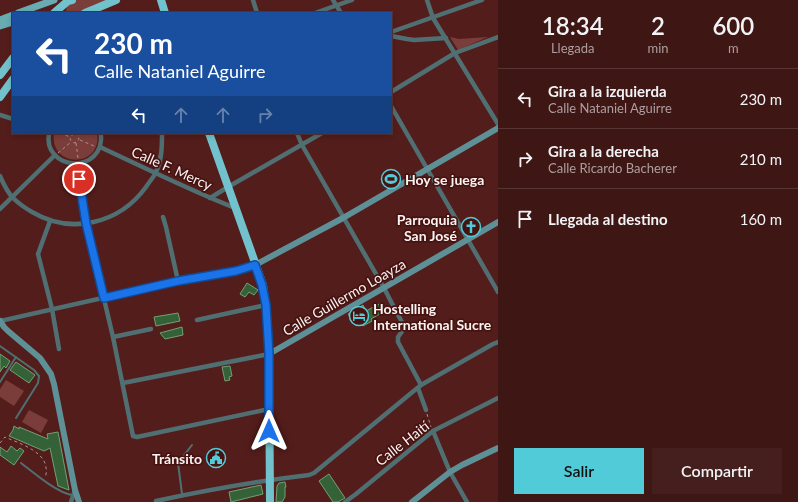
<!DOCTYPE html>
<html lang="es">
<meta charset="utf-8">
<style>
body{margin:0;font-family:Lato,sans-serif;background:#451f1d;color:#f1f3f6;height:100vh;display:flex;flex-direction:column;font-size:15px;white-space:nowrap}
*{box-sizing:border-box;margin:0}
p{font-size:13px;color:#ad9fa0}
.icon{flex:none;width:22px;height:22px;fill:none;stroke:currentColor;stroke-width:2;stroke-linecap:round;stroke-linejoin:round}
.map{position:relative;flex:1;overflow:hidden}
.drawer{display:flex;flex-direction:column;background:#3e1614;width:300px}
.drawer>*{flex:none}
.top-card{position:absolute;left:12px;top:12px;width:380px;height:122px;border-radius:0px;box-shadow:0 2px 6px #0003,0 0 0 1px #573534;background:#1a4fa0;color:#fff;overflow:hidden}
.pin{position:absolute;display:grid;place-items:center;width:34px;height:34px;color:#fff;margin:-17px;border:2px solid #fff;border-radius:50%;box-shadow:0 1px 4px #0007}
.me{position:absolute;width:44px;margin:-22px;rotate:0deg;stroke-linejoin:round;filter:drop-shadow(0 0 3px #0008)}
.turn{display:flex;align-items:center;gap:14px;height:84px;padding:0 16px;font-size:18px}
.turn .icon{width:52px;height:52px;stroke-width:2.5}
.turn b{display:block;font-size:28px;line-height:34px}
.lanes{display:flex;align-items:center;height:38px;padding:0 16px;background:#0003;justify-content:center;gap:20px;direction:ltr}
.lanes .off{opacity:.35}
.eta{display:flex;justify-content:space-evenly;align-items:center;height:68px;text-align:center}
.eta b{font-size:24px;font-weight:600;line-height:28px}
.cta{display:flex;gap:8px;margin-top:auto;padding:8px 16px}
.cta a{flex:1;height:46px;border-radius:0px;background:#52cbd9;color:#111;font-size:16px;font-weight:600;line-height:46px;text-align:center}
.cta a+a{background:#451f1d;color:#f1f3f6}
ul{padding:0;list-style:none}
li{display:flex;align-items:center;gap:12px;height:60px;padding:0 16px;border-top:1px solid #573534}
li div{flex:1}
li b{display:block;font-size:15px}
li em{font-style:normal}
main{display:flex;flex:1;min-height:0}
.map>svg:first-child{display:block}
.green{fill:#7b3d39}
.building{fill:#356138;stroke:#72a074}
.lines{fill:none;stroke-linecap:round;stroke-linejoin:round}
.path{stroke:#ad908f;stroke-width:1;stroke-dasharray:3 3;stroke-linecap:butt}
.lane{stroke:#506f73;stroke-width:2}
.street{stroke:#506f73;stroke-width:4.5}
.secondary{stroke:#5e9197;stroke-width:6}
.primary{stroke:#68abb3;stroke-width:7}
.highway{stroke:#71c2cc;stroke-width:8}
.route-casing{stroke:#114b97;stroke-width:10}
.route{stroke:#1a73e8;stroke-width:7}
.labels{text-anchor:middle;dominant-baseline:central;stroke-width:3.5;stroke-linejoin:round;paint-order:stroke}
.street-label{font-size:14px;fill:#faf3f2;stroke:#471311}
.poi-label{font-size:14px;font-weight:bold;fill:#faf3f2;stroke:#471311;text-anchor:start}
</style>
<main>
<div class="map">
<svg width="498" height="502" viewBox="0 0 498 502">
<rect width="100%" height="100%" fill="#531d1b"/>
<g class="green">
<path d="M77,0H107L91,6L79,13H68L66,10L69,3Z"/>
<path d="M450,37L459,39L488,37L458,50Z"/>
<path d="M54,133H97C103,168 49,169 54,133Z"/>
<path d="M6,380L24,391L14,406L0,397V389Z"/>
<path d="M29,410L48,420L41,433L22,422Z"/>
</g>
<g class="building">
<path d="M247,283L258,290L254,295L249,292L245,297L240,294Z"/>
<path d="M381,303L385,311L371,319L372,321L363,326L359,319L353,322L348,314L363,305L366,311Z"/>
<path d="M178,313L180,321L156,326L154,317Z"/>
<path d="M182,327L183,335L165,339L160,333Z"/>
<path d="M0,354L10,361L6,368L4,366L0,372Z"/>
<path d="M16,362L35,375L29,383L10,370Z"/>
<path d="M230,366L232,376L229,377L230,380L225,381L222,367Z"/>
<path d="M14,426L19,429V427L48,439L47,434L58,432L69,490L58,486L50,448L44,451L9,436L13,430Z"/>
<path d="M11,446L17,451L20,448L24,451L14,465L0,455V447L7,452Z"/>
<path d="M329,474L345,498L338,502H333L319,481Z"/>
<path d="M285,482L286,487H285V497L282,502H276L277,486L279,483Z"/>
<path d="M261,485L263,494L231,502L229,492Z"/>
</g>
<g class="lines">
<g class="path">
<path d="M60,133L70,137"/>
<path d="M75,133L78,136L79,139L77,142L74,143L71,141L70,139L72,135L75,134"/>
<path d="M79,135L82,133"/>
<path d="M80,140L94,146"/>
<path d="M76,143L78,158"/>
<path d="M58,153L71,142"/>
<path d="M427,414L431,427"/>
<path d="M0,443L5,437C18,443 45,451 46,468C47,471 46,475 45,478"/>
</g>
<g class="lane">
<path d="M0,346L34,370L39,376L38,383L16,418"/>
<path d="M0,382L16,357"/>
<path d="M21,463C34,473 56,492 72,495"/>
<path d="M182,494L178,463L192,445"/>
</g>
<g class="street">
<path d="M253,0L257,13"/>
<path d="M333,0L341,13"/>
<path d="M427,0L433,18L498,124"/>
<path d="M315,13L352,0"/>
<path d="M391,32L482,0"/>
<path d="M391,36L407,39L414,40L446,38"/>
<path d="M391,92L455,53L498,37"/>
<path d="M391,106L498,292"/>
<path d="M0,115L13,119"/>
<path d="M49,133C42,171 105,176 101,133"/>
<path d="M297,133L302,145L384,288L398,315L402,322L404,327L403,330L398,337V342L421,385"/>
<path d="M100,147C145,168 189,190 235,208"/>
<path d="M76,164L86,223L113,337L133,436L137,437L269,409"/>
<path d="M0,176C3,183 7,191 12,197C18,203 25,208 32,212C71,235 119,224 146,187C149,182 154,177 156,172C162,159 162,147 162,133"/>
<path d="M210,198L228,187L322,133"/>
<path d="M0,209L55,155"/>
<path d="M163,217L166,227L178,281"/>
<path d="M50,221L38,254L52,309L59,349"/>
<path d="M197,320L266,305"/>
<path d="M0,321L178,281L236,271L255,265"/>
<path d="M113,337L151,329"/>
<path d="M123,383L269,354"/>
<path d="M418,388L426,410"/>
<path d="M433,431L450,472L467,502"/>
<path d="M156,501C207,490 258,481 309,475L314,473L421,385L493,344L498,342"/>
<path d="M71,502L75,490"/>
<path d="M345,502L356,494L433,431L498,398"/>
</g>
<g class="secondary">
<path d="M255,265L343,218L498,128"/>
<path d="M0,321L4,327L8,331L40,358L51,374L54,384L75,490L79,502"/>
<path d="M269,354L498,222"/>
<path d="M412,502L450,472L462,465L498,448"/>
</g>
<g class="primary">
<path d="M18,13L54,0"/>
<path d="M0,20L13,15"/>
<path d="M0,26L13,22"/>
</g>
<g class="highway">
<path d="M161,0L165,13"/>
<path d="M54,13L68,1L72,0"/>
<path d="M85,13L116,0"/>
<path d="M0,75L13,58"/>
<path d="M0,97L13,79"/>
<path d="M209,133L263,285L266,305L269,354L270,502"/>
</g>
</g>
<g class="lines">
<g class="route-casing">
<path id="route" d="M79,179L86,223L104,298L178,281L236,271L255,265L262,285L266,305L269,354V431"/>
</g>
<use href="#route" class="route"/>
</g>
<defs>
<g id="stadium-ring" transform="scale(1)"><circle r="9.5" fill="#471311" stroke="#52cbd9" stroke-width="1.5"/><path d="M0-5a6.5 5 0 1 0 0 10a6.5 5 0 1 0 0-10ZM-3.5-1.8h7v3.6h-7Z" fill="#52cbd9"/></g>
<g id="church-ring" transform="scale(1)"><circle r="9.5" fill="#471311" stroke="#52cbd9" stroke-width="1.5"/><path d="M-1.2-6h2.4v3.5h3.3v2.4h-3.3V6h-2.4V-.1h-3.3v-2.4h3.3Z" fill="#52cbd9"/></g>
<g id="hotel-ring" transform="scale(1)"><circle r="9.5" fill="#471311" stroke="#52cbd9" stroke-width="1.5"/><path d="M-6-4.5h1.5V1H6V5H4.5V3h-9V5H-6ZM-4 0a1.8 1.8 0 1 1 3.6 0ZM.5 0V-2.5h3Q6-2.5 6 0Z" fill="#52cbd9"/></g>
<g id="civic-ring" transform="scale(1)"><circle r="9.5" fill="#471311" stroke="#52cbd9" stroke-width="1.5"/><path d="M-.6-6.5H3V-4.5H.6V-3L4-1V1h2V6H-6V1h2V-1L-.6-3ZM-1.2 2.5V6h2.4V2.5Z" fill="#52cbd9"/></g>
</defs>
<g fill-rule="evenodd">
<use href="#stadium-ring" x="391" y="179"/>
<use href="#church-ring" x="471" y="227"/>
<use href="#hotel-ring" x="359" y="316"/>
<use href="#civic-ring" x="216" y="458"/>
</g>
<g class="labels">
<g class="street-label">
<text transform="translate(172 168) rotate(24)">Calle F. Mercy</text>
<text transform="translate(344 297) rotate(-30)">Calle Guillermo Loayza</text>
<text transform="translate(402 443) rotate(-38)">Calle Haití</text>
</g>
<g class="poi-label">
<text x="405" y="179">Hoy se juega</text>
<text x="457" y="219" text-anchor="end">Parroquia<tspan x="457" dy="16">San José</tspan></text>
<text x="373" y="308">Hostelling<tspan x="373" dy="16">International Sucre</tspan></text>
<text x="202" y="458" text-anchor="end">Tránsito</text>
</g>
</g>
</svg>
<div class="pin" style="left:79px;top:179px;background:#d93025"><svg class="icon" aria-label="arrive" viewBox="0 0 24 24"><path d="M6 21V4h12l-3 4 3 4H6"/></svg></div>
<svg class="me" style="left:269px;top:431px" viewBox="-20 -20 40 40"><path d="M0-17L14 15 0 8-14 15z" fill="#1a73e8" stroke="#fff" stroke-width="4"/></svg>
<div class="top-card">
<div class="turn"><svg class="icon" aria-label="left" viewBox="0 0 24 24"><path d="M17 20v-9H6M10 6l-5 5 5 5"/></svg><div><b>230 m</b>Calle Nataniel Aguirre</div></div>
<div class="lanes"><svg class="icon" aria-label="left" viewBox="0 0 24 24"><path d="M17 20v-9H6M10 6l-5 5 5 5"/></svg><svg class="icon off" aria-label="ahead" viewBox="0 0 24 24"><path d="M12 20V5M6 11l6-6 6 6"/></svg><svg class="icon off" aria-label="ahead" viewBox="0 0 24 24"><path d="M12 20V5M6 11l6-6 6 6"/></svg><svg class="icon off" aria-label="right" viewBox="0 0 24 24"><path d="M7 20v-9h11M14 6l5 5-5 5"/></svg></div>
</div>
</div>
<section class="drawer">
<div class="eta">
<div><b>18:34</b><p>Llegada</p></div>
<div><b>2</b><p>min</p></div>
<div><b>600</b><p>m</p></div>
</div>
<ul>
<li><svg class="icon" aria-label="left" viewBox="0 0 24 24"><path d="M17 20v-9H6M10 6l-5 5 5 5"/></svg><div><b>Gira a la izquierda</b><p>Calle Nataniel Aguirre</p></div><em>230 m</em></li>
<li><svg class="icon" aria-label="right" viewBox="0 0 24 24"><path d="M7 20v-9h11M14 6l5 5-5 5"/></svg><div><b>Gira a la derecha</b><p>Calle Ricardo Bacherer</p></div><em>210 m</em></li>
<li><svg class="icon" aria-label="arrive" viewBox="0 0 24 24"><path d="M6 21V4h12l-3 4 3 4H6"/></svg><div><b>Llegada al destino</b></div><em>160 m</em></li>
</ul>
<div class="cta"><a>Salir</a><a>Compartir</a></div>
</section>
</main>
